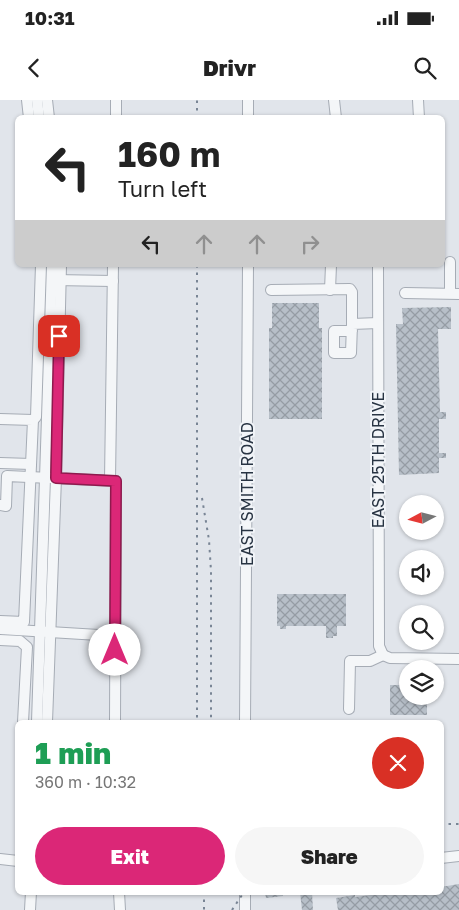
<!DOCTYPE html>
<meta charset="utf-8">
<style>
body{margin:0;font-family:"Golos Text",sans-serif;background:#f6f6f6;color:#222;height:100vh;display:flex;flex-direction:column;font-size:19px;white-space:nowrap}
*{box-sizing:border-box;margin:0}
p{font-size:16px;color:#767676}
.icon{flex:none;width:28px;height:28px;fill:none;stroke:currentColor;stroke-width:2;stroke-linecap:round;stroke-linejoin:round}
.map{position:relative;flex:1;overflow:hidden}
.drawer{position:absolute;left:15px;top:620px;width:429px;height:175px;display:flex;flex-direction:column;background:#fff;border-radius:8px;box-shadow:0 1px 4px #0004}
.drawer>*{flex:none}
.top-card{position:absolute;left:15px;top:15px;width:430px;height:152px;border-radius:8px;box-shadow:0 1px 4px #0004;background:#fff;color:#222;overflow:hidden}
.needle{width:32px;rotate:263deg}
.controls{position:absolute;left:399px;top:395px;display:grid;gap:10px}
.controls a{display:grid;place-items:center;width:45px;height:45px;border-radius:50%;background:#fff;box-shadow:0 1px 4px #0004;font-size:25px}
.pin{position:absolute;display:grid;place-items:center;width:42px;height:42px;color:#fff;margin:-21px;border-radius:10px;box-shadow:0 2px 8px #0006}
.me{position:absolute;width:55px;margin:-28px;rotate:0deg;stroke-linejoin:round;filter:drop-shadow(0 0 4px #0008)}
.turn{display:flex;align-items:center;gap:18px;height:105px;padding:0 20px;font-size:22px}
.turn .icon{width:65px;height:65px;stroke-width:2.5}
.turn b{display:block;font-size:35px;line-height:42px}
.lanes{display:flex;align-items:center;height:48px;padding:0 20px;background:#0003;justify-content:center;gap:25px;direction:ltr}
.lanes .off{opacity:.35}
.round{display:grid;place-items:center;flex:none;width:52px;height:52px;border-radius:26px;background:#f6f6f6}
.headline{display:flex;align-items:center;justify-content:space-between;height:85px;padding:0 20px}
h1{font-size:30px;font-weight:800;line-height:38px;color:#1e9e55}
.primary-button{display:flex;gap:10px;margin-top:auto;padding:10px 20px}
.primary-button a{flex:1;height:58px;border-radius:30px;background:#db2777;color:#fff;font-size:20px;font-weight:800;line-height:58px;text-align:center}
.primary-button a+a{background:#f6f6f6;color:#222}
.status{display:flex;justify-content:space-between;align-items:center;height:35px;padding:0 25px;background:#fff;direction:ltr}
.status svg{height:14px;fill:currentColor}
header{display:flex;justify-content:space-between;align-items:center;height:65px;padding:0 20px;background:#fff;font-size:22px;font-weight:800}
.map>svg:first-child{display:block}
.building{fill:url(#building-cross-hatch)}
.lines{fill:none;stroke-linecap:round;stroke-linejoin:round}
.minor-casing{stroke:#a6acb5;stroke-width:12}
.minor{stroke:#f4f6f8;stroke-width:10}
.rail{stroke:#798595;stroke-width:2;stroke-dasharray:2.5 5;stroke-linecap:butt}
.route-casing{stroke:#8e194d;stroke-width:12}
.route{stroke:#db2777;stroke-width:9}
.labels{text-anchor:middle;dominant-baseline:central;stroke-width:4;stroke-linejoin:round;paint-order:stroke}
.street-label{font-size:16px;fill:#283443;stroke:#f1f4f8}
</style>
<div class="status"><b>10:31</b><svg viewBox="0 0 49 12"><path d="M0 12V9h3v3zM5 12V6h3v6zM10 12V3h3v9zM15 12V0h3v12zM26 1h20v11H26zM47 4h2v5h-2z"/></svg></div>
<header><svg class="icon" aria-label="back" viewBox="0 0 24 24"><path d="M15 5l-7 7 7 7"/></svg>Drivr<svg class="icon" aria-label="search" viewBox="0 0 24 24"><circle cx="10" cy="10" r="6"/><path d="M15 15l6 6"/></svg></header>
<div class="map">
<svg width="459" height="810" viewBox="0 0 459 810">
<defs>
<pattern id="building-cross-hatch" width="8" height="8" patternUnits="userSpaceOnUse" patternTransform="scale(1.25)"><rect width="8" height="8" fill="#b7bfc8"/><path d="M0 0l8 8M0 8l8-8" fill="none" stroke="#959ca4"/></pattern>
</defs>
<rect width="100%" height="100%" fill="#e1e5eb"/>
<g class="building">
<path d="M272,203H319V228H322V319H269V228H272Z"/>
<path d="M451,207V229H438L440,312H446V319H439V353H446V358H439V373L399,375L396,224H403L402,208Z"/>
<path d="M277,494H346V526H337V536H333V538H326V526H286V529H280V526H277Z"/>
<path d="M390,585H408V596H427V615H390Z"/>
<path d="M459,784V810H338L336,798L355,795V797L394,792H441V787Z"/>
<path d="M265,792H283V796L266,798Z"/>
<path d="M300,792H312L313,810H302Z"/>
</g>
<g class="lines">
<g class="minor-casing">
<g id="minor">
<path d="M27,0L29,18"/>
<path d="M37,0L39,18"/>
<path d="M47,0L49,18"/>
<path d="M334,0L336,18"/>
<path d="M418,0L419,18"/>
<path d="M116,18V0"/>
<path d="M248,18V0"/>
<path d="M450,162V193"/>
<path d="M378,165L379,538V546L383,555"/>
<path d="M54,180L113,181"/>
<path d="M271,190L350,189L352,192V224"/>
<path d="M330,190L331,165"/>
<path d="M405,193L459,194"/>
<path d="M352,231H334V253H351L352,224L378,223"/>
<path d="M0,319L33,320L24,522L0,521"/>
<path d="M33,320L36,317L41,165"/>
<path d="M0,363L31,364"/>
<path d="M110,380L113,165"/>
<path d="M0,405L6,406L7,376L116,381L115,622"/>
<path d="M0,529L115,536"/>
<path d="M0,540L20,541L27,547L23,622"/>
<path d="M383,555L390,558L459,559"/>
<path d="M349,609L350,561H370L383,555"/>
<path d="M37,622L52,165"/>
<path d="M47,622L56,378L61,165"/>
<path d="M245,622L248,165"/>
<path d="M441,758L459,756"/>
<path d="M0,759L18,761"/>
<path d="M119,792L120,810"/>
<path d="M30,810L31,792"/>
<path d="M245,810V792"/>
</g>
</g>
<use href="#minor" class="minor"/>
<g class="rail">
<path d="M197,18V0"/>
<path d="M197,165V622"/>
<path d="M202,398L209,440L211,471V622"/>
<path d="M441,724H459"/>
<path d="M204,792V810"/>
<path d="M232,810L244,792"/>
</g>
</g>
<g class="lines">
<g class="route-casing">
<path id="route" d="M59,236L56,378L116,381L115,550"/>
</g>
<use href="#route" class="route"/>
</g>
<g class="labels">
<g class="street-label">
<text transform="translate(378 360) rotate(-90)">EAST 25TH DRIVE</text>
<text transform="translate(247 394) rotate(-90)">EAST SMITH ROAD</text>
</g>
</g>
</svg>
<div class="controls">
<a><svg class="needle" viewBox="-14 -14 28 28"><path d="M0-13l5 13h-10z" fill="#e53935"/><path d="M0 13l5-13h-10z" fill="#767676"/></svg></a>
<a><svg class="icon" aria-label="sound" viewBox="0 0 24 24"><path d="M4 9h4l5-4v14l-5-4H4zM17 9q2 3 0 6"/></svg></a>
<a><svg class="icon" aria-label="search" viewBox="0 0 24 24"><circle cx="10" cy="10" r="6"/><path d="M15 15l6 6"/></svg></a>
<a><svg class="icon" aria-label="layers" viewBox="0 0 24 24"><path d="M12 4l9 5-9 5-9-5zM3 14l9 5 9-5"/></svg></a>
</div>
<div class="pin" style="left:59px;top:236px;background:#d93025"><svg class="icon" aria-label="arrive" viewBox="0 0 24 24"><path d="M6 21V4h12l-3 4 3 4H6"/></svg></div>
<svg class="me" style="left:115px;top:550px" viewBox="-20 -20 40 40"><circle r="19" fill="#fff"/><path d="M0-13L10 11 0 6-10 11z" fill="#db2777"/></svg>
<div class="top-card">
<div class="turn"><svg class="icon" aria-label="left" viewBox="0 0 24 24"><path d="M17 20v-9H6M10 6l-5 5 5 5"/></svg><div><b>160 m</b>Turn left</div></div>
<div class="lanes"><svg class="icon" aria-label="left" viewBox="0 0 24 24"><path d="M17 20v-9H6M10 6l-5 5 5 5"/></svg><svg class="icon off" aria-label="ahead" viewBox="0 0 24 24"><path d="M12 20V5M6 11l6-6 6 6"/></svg><svg class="icon off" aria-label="ahead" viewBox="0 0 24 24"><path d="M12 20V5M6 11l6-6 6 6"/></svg><svg class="icon off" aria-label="right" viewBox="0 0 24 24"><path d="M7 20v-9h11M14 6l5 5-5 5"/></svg></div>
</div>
<section class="drawer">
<div class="headline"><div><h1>1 min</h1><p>360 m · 10:32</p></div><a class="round" style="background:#d93025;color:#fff"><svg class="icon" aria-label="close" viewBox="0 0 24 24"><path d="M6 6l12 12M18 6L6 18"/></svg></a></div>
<div class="primary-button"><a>Exit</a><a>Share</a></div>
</section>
</div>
